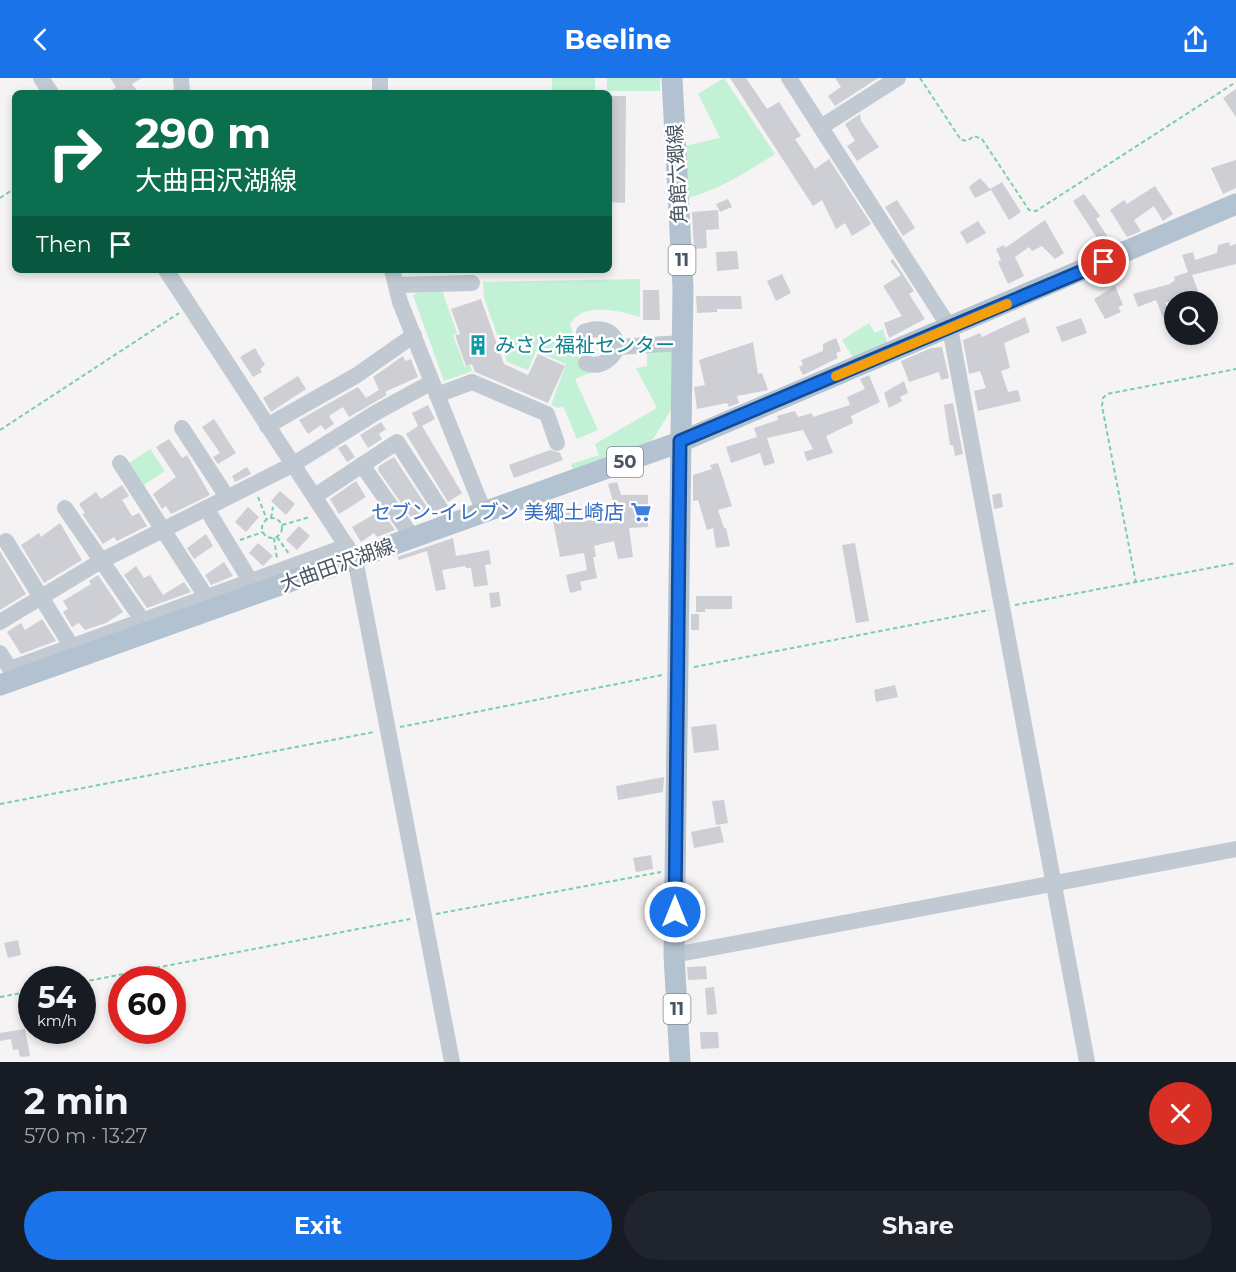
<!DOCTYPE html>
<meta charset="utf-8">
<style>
body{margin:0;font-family:Montserrat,"Noto Sans JP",sans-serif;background:#20242c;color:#f1f3f6;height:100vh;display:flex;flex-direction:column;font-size:22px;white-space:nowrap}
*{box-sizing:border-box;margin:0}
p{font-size:20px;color:#9ea1a6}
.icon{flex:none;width:33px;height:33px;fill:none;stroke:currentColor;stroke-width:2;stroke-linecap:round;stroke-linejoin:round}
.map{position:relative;height:984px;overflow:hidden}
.panel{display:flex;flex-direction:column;background:#171b24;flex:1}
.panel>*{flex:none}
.top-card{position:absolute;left:12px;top:12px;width:600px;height:183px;border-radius:9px;box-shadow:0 3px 9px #0003;background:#0b6e4f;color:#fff;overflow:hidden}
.fabs{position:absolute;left:1164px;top:213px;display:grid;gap:12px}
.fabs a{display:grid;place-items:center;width:54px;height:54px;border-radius:50%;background:#171b24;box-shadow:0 3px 9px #0003;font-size:30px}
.speed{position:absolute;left:18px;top:888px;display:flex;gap:12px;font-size:30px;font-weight:700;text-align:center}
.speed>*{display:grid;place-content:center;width:78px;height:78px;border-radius:50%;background:#171b24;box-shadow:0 3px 9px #0003;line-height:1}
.speed small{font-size:15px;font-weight:400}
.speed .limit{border:9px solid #d22;background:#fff;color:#111}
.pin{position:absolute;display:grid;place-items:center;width:51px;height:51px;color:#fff;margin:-26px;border:3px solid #fff;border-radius:50%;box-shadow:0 2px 6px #0007}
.me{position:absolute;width:66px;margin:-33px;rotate:0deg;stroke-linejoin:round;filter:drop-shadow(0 0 4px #0008)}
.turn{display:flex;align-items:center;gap:21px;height:126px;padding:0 24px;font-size:27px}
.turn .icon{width:78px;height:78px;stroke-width:2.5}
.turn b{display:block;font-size:42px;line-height:51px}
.then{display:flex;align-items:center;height:57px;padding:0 24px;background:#0003;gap:12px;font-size:22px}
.round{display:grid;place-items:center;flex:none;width:63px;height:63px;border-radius:32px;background:#20242c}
.headline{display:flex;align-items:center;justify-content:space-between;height:102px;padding:0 24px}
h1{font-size:36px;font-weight:700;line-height:45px}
.cta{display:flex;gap:12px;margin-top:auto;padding:12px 24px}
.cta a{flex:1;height:69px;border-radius:36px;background:#1a73e8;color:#fff;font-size:24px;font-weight:700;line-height:69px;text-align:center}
.cta a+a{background:#20242c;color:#f1f3f6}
header{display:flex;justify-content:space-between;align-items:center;height:78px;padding:0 24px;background:#1a73e8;color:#fff;font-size:27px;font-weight:700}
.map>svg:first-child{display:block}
.green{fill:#c3f1d5}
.building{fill:#cdcfd5}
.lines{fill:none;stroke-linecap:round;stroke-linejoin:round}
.path{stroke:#7ad0a6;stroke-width:2;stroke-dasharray:4.5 3;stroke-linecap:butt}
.minor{stroke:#c1cad2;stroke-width:16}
.major{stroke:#b3c2d1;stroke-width:21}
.route-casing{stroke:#114b97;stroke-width:15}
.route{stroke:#1a73e8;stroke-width:10}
.slow{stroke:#f59e0b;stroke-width:10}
.labels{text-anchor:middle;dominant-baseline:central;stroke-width:5;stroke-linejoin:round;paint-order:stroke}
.shield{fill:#fff;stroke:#808990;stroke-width:1.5}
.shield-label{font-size:18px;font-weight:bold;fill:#4a5661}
.street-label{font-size:20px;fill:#4a5661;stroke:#fff}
.culture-label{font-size:20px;fill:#0d838f;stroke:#fff;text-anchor:start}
.shop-label{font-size:20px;fill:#366cbe;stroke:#fff;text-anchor:end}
</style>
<header><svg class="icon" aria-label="back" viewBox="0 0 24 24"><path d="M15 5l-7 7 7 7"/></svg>Beeline<svg class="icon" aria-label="share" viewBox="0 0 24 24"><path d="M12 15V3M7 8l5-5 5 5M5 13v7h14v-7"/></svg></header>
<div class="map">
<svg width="1236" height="984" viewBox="0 0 1236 984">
<rect width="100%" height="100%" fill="#f5f3f3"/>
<g class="green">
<rect x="552" y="0" width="43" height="13"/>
<rect x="607" y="0" width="53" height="13"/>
<path d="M724,0L775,76C747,94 717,113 684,121L680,69L720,60L698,16Z"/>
<path d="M640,201V239C619,233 584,223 570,246L580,282L592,294L575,301L598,352L577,361L563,328L558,330L551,327L566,286L536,273L528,292L507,284L484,220L483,204Z"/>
<path d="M442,212L457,255L453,257L465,289L470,287L472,293L444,303L413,217L422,213Z"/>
<path d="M869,245L875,255L883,251L888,268L854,281L842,262Z"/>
<path d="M672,271L673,329L650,366L574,394L571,386L599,377L595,366L657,330L636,290L647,288V273Z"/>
<path d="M150,371L165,393L141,409L126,387Z"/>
</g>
<g class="building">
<path d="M110,0H142L132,6L139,15H108L116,9Z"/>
<path d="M730,0H746L767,31L779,24L801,58L795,61L815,91L829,81L871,146L852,158L845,145L836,151L822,122L813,128Z"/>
<path d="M835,0H878L835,28L828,18L841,9Z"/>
<path d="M1236,11V39L1223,20Z"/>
<path d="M609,18H626L625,125L609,124Z"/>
<path d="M860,36L861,43L879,69L857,83L847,68L855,63L845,46Z"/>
<path d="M1236,82V110L1223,116L1211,90Z"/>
<path d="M980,100L990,111L1002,104L1021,134L1009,142L991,112L975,120L969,109Z"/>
<path d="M1155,108L1173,136L1163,143L1154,128L1134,142L1141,153L1127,159L1110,132L1124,122L1127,126Z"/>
<path d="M1084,116L1100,138L1096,141L1111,164L1103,169L1073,123Z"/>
<path d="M728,121L732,129L720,134L716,126Z"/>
<path d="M897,122L915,150L903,158L885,129Z"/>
<path d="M718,132L719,151L706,152L707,170L694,171L692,134Z"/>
<path d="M1045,142L1064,175L1055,181L1042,168L1032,173L1029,169L1015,179L1024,198L1008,206L998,184L1001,182L996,171L1004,167L1005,170Z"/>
<path d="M978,143L986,155L967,166L960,154Z"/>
<path d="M1229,164L1230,168L1236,166V186L1192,197L1198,213L1189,217L1191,224H1165L1171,237L1163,240L1156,222L1138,229L1133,216L1170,206L1175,202L1174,199L1188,194L1182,177L1193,174L1195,182L1217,175L1218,167Z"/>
<path d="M737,173L739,191L717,193L716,174Z"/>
<path d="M893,181L914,213L909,216L925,241L889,260L884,245L902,238L883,208L901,197L890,183Z"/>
<path d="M782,196L791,215L776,223L767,203Z"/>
<path d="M1115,208L1123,227L1118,229L1121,234L1105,241L1094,221Z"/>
<path d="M643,212H659L660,242H643Z"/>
<path d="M696,218H741L742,231H717V234L697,235Z"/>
<path d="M481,221L504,286L528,297L538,276L565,288L548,325L475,294L472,286L466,288L455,257L460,256L451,231Z"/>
<path d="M1025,239L1030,254L1004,265L1010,290L1001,293L1008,314L1018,312L1021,323L978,333L974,313L986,310L980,293L969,296L963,262L980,255L982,259Z"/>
<path d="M1081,240L1087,255L1062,264L1056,249Z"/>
<path d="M836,260L841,273L836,275L838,280L803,297L799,289L803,287L801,282L823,273V266Z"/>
<path d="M753,264L758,296L762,295L768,312L737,318L739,325L729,329L727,325L697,331L694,309L705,307L699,282Z"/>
<path d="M942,269L949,300L941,302L939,294L909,304L901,283L931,270Z"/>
<path d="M255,270L265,287L260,291L262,294L253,299L240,279Z"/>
<path d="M403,278L405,283L411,281L418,299L385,314L387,317L349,339L343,329L329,338L334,346L325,352L321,347L308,356L299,342L358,309L366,320L379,312L373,299Z"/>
<path d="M869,297L880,324L851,338L853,345L826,358L833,375L807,383L804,374L813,371L803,352L767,360L775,385L764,388L760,375L731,385L726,369L757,359L754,350L778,342L777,338L795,333L798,339L812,335L813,339L850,327L847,319L865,311L860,301Z"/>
<path d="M298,298L306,311L271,334L263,320Z"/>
<path d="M904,303L908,315L900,319L902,323L889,330L884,315Z"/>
<path d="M953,325L963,376L955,378L953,367H950L944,327Z"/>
<path d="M428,327L435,341L422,348L462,415L448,424L406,356L418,348L412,335Z"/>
<path d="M214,341L236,375L218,386L213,379L220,375L202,349Z"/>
<path d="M381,344L386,351L379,356L382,361L368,370L360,357Z"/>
<path d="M169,361L182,380L187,377L210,417L171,436L166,428L162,431L153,416L176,399L156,369Z"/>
<path d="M346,366L355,379L347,384L338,370Z"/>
<path d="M550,372L560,375L563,382L514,400L509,387Z"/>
<path d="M394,379L429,432L413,442L378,392L379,388Z"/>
<path d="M718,385L732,428L718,432L724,450H726L730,468L716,470L713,450L707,452L698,422L693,423V397L712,391L710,387Z"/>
<path d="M247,389L251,396L235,404L232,398Z"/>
<path d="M356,403L366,419L339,436L330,421Z"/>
<path d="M617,404L621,417H648V449L629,450L633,479L618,481L614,463L594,468L596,479H593L597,500L580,504L582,512L570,515L566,497L587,492L584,475L560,479L551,433L572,429L574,442L595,438V436L615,430L608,406Z"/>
<path d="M122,407L129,418L122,422L132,438L139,435L147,448L117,463L114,459L103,466L82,436L85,435L79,426L96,414L101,421Z"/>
<path d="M280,413L295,426L286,437L271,423Z"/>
<path d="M1001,415L1003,429L994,431L992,417Z"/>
<path d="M248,429L259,439L246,454L235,444Z"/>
<path d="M378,434L382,440L385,438L395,452L377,459L374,455L361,464L352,449Z"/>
<path d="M60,445L82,482L44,505L21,467L39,455L41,459Z"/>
<path d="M299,448L310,458L297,472L286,462Z"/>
<path d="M206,456L213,468L194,481L187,470Z"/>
<path d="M453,460L456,478L489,472L491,486L485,487L488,507L474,509L471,490H466L465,488L442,492L446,511L436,513L427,473L399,482L397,479Z"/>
<path d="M258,465L273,478L263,488L249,475Z"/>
<path d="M855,465L869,543L856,545L842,467Z"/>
<path d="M0,473L26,516L0,532Z"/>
<path d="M224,484L233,498L211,507L205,497Z"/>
<path d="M136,488L144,500L150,497L163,517L184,504L191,514L147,530L124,497Z"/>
<path d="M98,497L123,534L106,545L85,552L79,545L72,549L63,534L68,531L63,523L91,506L89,503Z"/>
<path d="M499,514L501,528L491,530L489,515Z"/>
<path d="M696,518H732V531H705V534H696Z"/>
<rect x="691" y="536" width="8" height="16"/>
<path d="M42,541L56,563L21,576L7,554L21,545L25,552Z"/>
<path d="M895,607L898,619L876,624L874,612Z"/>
<path d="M716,646L719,672L694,675L691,649Z"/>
<path d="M664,699L663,714L618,722L616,708Z"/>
<path d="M724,722L728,745L716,747L712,723Z"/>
<path d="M720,748L724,764L694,770L691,754Z"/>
<path d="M651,777L653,791L636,794L633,780Z"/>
<path d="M18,862L21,877L8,880L4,865Z"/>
<path d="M706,888L707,901L688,902L687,889Z"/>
<path d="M714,909L717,936L707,937L705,910Z"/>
<path d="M25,951L30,978L20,979L18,971L13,972L11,961L0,963V955Z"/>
<path d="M700,954H718L719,970L701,971Z"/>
</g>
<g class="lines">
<g class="path">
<path d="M920,0L961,62L967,63L974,58L982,61L1029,132L1036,133L1236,4"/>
<path d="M0,120L15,110"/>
<path d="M0,352L179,235"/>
<path d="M258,419L267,442"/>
<path d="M271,440L273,429"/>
<circle cx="272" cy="450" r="10"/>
<path d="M282,447L310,439"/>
<path d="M277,459L289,476"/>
<path d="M274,460L277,481"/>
<path d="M240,462L263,454"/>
<path d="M1136,505L1102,328L1103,320L1107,316L1236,291"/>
<path d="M1015,527L1236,485"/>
<path d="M694,589L989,532"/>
<path d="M400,649L662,597"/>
<path d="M0,726L374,654"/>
<path d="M436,836L661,794"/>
<path d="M82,904L410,841"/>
<path d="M0,919L32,913"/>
</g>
<g class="minor">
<path d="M41,0L51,15"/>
<path d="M181,0L182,15"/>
<path d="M380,0V15"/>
<path d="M789,0L950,250L1087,984"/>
<path d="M821,49L898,0"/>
<path d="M166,192L355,481L452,984"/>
<path d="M392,192L400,224L484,434"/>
<path d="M396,207L472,205"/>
<path d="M584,254C600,248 614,251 618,269"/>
<path d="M586,285C601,291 612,281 618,269L682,265"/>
<path d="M437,317L472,304L547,336L557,365"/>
<path d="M267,348L357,297L414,257"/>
<path d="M182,350L227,419"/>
<path d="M120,385L207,520"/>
<path d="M362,387L413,460"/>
<path d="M315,418L397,364L451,447"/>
<path d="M65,430L143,543"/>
<path d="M206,430L251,504"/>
<path d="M6,463L72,569"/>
<path d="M0,544L101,483L292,387L377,334L432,304"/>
<path d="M0,575L16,600"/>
<path d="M10,591L347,468"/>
<path d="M674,877L1236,771"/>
</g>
<g class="major">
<path d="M672,0L683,210L674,877L680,984"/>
<path d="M0,607L680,364L1236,126"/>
</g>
</g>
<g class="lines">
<g class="route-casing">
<path id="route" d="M675,834L680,363L1104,184"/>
</g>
<use href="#route" class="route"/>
<path class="slow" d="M836,298L1007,226"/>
</g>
<defs>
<g id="building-bare" transform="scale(1.62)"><path d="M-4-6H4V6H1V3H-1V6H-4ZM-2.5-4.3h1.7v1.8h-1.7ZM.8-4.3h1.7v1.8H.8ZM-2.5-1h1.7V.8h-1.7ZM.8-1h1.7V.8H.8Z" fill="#0f9aa8" stroke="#fff" stroke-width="2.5" paint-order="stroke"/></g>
<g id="supermarket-bare" transform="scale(1.62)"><path d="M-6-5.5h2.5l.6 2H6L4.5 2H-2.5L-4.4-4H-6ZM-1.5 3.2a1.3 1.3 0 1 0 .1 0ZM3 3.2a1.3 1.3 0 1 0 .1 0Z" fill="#3f7fe0" stroke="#fff" stroke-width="2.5" paint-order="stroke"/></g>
</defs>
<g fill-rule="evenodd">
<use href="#building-bare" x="478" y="267"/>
<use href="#supermarket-bare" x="641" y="434"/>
</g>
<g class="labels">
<g class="shield">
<rect x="668.5" y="167" width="27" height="30" rx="4.5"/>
<rect x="607" y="369" width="36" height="30" rx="4.5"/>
<rect x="663.5" y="916" width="27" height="30" rx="4.5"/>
</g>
<g class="shield-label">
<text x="682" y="182">11</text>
<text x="625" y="384">50</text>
<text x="677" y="931">11</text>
</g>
<g class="street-label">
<text transform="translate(677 96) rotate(-93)">角館六郷線</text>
<text transform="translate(337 487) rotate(-20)">大曲田沢湖線</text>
</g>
<g class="culture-label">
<text x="495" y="267">みさと福祉センター</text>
</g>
<g class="shop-label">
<text x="624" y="434">セブン-イレブン 美郷土崎店</text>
</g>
</g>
</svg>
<div class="fabs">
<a><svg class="icon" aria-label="search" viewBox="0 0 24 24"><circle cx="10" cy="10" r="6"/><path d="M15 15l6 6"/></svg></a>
</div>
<div class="speed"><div>54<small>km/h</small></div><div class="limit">60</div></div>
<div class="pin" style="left:1104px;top:184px;background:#d93025"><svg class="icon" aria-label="arrive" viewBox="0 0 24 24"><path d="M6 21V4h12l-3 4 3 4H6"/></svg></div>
<svg class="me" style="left:675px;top:834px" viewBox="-20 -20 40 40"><circle r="17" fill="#1a73e8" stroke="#fff" stroke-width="3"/><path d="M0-11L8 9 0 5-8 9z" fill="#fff"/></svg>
<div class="top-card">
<div class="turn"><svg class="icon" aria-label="right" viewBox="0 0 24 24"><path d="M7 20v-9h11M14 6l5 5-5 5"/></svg><div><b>290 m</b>大曲田沢湖線</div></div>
<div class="then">Then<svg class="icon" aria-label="arrive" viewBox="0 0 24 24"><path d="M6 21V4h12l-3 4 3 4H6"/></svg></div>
</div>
</div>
<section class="panel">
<div class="headline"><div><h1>2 min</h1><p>570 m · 13:27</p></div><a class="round" style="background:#d93025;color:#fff"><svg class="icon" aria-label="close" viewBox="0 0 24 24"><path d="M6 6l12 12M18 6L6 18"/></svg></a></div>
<div class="cta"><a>Exit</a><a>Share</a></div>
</section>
